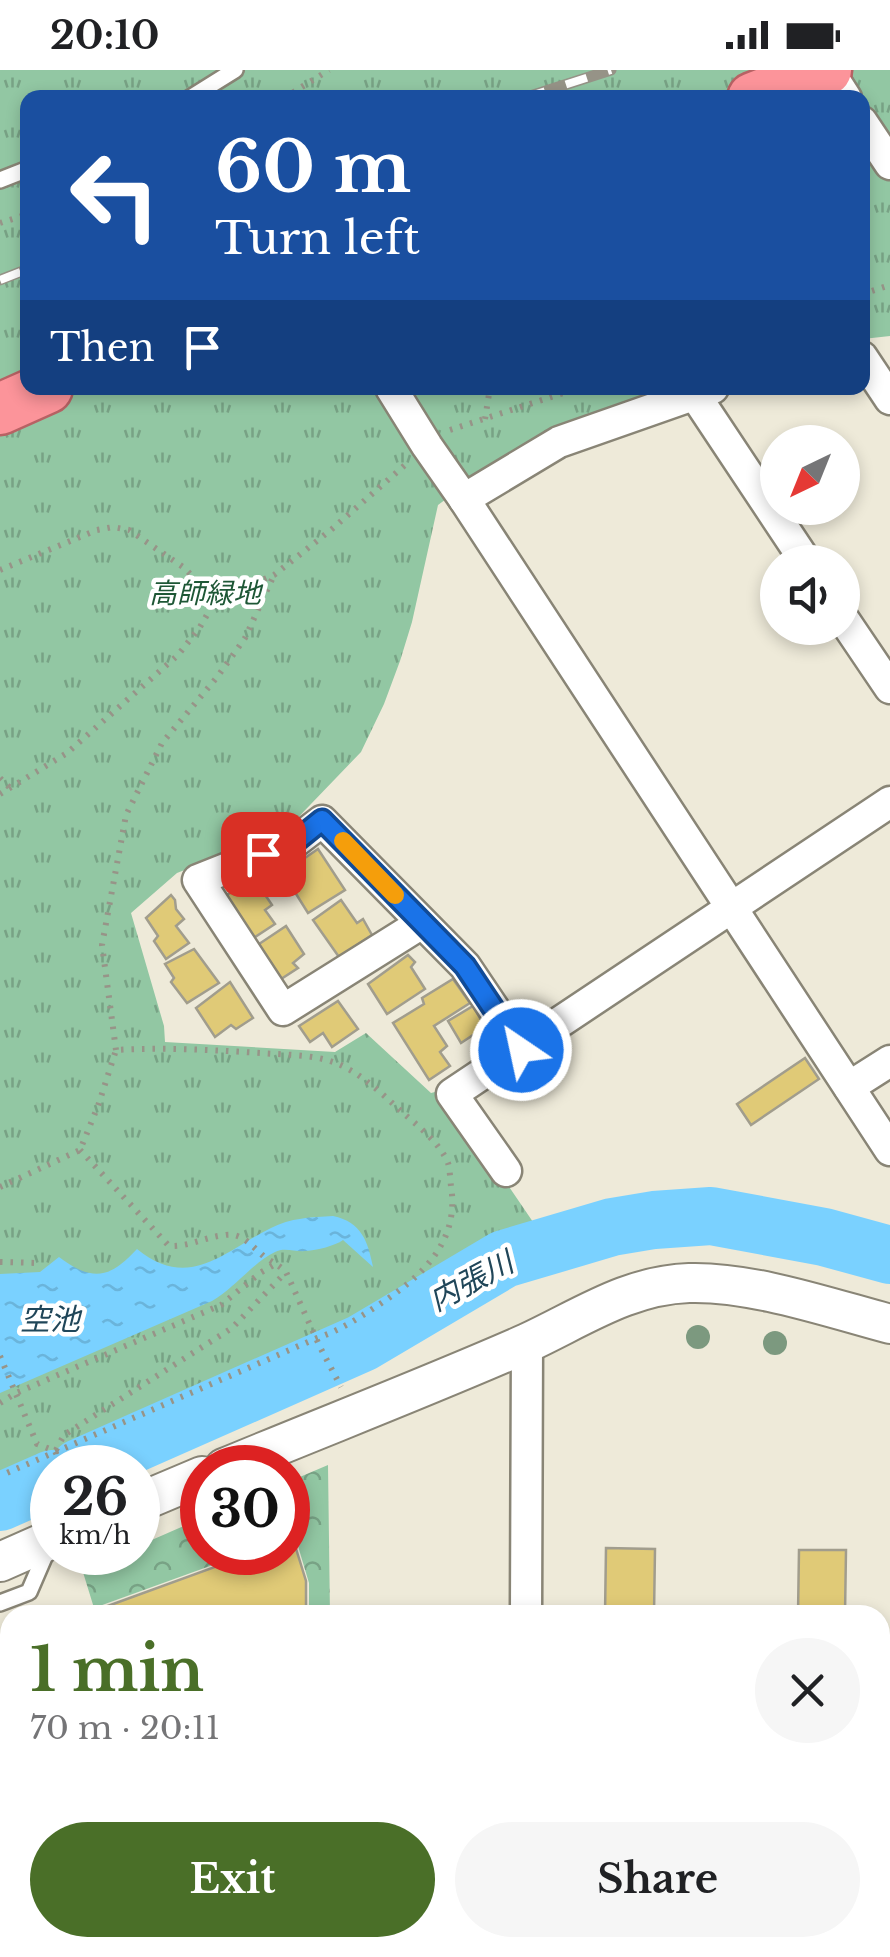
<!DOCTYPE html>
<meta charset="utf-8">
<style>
body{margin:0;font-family:"Libre Baskerville","Noto Sans JP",serif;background:#f6f6f6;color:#202124;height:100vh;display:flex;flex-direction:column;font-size:38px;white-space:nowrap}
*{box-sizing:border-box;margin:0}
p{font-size:32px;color:#757577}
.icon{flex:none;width:55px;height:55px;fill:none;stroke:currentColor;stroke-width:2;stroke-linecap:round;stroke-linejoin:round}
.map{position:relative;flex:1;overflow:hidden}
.details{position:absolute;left:0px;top:1535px;width:890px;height:352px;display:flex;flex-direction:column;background:#fff;border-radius:30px 30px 0 0;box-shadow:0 5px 15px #0003}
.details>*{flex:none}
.guide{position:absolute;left:20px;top:20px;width:850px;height:305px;border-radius:20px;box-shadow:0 5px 15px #0003;background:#1a4fa0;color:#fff;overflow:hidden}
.needle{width:65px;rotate:223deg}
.buttons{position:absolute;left:760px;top:355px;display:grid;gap:20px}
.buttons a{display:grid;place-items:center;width:100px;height:100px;border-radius:50%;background:#fff;box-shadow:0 5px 15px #0003;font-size:50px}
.speed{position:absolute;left:30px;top:1375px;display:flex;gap:20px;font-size:50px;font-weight:700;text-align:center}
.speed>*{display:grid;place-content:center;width:130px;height:130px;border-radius:50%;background:#fff;box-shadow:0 5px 15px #0003;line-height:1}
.speed small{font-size:25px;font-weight:400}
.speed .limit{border:15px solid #d22;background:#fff;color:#111}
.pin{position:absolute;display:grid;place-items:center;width:85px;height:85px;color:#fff;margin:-42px;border-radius:20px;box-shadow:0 5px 15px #0006}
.me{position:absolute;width:110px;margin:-55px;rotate:326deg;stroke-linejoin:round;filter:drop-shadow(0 0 8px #0008)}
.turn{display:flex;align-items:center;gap:35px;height:210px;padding:0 30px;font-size:45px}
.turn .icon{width:130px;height:130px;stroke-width:2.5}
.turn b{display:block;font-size:70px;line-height:85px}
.then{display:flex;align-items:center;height:95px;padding:0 30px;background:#0003;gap:20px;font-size:38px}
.round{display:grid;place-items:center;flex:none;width:105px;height:105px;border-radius:52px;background:#f6f6f6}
.overview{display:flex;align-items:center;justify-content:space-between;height:170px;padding:0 30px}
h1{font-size:60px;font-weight:700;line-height:75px;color:#4a6f28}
.button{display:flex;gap:20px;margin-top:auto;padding:20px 30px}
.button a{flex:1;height:115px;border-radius:60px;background:#4a6f28;color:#fff;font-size:40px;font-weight:700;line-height:115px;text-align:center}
.button a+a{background:#f6f6f6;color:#202124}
.status{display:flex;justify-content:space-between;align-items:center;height:70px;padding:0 50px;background:#fff;direction:ltr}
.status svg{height:28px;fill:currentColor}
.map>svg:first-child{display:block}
.forest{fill:url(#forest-crowns)}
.park{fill:url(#park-tufts)}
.water{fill:url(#water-ripples)}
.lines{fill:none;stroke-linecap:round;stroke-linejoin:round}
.river{stroke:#7ad1ff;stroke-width:58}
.building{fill:#e0ca77;stroke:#a19d8d;stroke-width:2.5}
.service-casing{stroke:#898576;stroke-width:20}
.minor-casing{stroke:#898576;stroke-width:35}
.tertiary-casing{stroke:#898576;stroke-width:42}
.trunk-casing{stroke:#b76264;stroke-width:55}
.path{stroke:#979488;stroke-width:6;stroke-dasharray:2.5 8;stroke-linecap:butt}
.service{stroke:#fff;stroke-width:15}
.minor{stroke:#fff;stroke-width:30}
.tertiary{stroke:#fff;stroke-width:38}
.trunk{stroke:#fc949a;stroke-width:50}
.rail-casing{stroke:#969387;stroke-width:11}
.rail{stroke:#fff;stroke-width:8;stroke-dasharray:22;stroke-linecap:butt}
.tree{fill:#7c997f}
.route-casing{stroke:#114b97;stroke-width:25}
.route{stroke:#1a73e8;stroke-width:18}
.slow{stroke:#f59e0b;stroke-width:18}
.labels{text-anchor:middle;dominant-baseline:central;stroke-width:9;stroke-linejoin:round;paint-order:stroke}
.park-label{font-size:28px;font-style:italic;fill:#1e5736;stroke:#fff}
.water-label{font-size:30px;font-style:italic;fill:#204659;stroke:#fff}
</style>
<div class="status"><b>20:10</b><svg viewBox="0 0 49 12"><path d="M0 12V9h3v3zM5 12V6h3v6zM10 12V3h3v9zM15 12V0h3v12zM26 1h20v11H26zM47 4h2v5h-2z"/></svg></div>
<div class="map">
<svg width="890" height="1887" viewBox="0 0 890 1887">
<defs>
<pattern id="forest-crowns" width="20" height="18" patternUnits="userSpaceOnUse" patternTransform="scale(2.5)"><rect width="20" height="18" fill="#92c7a3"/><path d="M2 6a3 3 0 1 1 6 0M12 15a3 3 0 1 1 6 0" fill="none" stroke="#78a285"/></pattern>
<pattern id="park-tufts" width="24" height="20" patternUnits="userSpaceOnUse" patternTransform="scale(2.5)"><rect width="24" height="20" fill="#92c7a3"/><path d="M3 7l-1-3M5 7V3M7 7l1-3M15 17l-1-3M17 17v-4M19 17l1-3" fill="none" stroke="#78a285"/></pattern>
<pattern id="water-ripples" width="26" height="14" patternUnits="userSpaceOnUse" patternTransform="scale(2.5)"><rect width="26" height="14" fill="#7ad1ff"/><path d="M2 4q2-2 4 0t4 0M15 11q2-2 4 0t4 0" fill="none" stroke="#6ab4db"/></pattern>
</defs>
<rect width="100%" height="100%" fill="#eeead9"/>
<g class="forest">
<path d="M328,1395L330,1545H309V1513L295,1466L288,1468V1412Z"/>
<path d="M202,1448V1482L246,1483L94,1538L82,1499L122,1483L138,1482V1476Z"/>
</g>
<path class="park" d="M0,0H890V266L863,269L862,28H28V318H680L581,348L469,412L438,435L412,552L400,591L384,634L361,682L286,760L177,803L131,843L164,956L165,972L335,982L366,963L431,1023L443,1020L533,1152C466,1186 409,1234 342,1267L355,1302L128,1397L52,1398V1430L0,1452Z"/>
<path class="water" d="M333,1146C362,1152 368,1172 373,1197L343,1170C335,1176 317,1180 306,1181C295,1182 284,1177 275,1182C251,1194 235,1218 212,1231L0,1323V1204L40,1202L59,1187C93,1212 109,1209 137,1179C190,1222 224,1181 271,1158C290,1148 312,1147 333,1146Z"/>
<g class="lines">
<g class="river">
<path d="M79,1398L362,1273L504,1189L612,1157L654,1150L711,1146L824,1167L890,1185"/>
<path d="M0,1432L52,1409"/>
</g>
</g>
<g class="building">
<path d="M318,779L345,820L308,843L283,803Z"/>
<path d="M253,807L272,835L265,840L275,854L252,869L224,827Z"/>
<path d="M171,825L175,830L176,839L184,849L176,856L189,873L166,889L154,871L158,866L146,848Z"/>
<path d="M341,830L357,853L363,849L372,865L339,887L313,850Z"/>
<path d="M286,856L304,884L293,893L298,898L278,911L256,876Z"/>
<path d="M194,879L219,913L187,933L171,912L174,908L165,894Z"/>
<path d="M408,885L415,892L411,897L425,919L387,944L368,914Z"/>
<path d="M453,909L470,933L434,956L447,976L440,982L450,996L429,1010L393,953L424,934L422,928Z"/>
<path d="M230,912L253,948L236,959L231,955L215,967L196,938Z"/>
<path d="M338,931L358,959L332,977L323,963L310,972L299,956Z"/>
<path d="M473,936L485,957L461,973L448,951Z"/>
<path d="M805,988L819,1009L751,1055L737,1034Z"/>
<path d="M293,1469L306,1511V1545H83L256,1482H288V1471Z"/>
<path d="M606,1478L655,1479L654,1545H605Z"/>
<path d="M799,1480H846L845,1545H798Z"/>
<path d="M10,1571V1878H117V1887H0V1575Z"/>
<rect x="281" y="1878" width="37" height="9"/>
</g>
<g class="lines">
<g class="service-casing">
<g id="service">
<path d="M190,28L235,0"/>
<path d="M0,110L28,99"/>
<path d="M0,1533L29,1522L48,1478"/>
</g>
</g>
<g class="minor-casing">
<g id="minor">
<path d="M828,0L846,28"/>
<path d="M862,52L890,94"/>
<path d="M862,287L890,329"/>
<path d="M391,318L427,376L464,429L890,1080"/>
<path d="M695,325L806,492"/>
<path d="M464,429L559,372L713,318"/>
<path d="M842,547L890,618"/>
<path d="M422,853L283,940L198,810L296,771L322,751L465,896L521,979"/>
<path d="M849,1017L890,991"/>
<path d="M506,1101L452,1024L890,732"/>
<path d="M526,1545L527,1272"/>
<path d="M524,1887V1878"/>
</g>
</g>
<g class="tertiary-casing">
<g id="tertiary">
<path d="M224,1398C325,1356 427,1317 527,1273C581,1248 628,1215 689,1213C751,1211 830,1238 890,1254"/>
<path d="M138,1433L202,1406"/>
<path d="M0,1492L52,1469"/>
</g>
</g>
<g class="trunk-casing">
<g id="trunk">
<path d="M753,28L826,0"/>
<path d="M0,339L47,318"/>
</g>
</g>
<g class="path">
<path d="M284,28L329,0"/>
<path d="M0,153L28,144"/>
<path d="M862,224L890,215"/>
<path d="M485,349L490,318"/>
<path d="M450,360L579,318"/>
<path d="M0,500L97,460L113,457L129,460L183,497L216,529"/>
<path d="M0,708L10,718"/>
<path d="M0,724L67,683L178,585L200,557L216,529L274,505L332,459L405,395"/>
<path d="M116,980L102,875L126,745L162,673L218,606L245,568L274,505"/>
<path d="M80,1080L169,1176C189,1177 205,1167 225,1165C243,1162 253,1178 266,1188C274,1193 280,1196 286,1202L320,1277L341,1317"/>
<path d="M0,1117L80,1080L98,1036L116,980C164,977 212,980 260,983C285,985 312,984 336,993C361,1003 382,1024 402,1042C418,1056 440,1073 448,1093C450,1099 450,1109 451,1116C460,1173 421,1207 377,1236C357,1249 339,1261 317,1268L0,1406"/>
<path d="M0,1192L38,1193"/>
<path d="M0,1286L37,1374L55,1381L63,1398"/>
<path d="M0,1333L16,1323L221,1235L260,1203L277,1193"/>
<path d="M56,1380L64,1365L232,1258L286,1202"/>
</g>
<use href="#service" class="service"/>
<use href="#minor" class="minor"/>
<use href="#tertiary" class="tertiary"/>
<use href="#trunk" class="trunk"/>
<g class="rail-casing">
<g id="rail">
<path d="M524,28L611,0"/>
<path d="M0,210L28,199"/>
</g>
</g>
<use href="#rail" class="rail"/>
</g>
<g class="tree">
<circle cx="698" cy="1267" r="12"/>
<circle cx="775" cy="1273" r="12"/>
</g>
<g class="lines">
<g class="route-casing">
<path id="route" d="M263,784L296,771L322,750L465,896L521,980"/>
</g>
<use href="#route" class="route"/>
<path class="slow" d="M343,771L395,825"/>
</g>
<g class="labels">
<g class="park-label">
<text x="205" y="523">高師緑地</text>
</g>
<g class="water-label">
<text transform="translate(471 1211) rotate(-28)">内張川</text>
<text x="50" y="1249">空池</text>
</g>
</g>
</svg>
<div class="buttons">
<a><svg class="needle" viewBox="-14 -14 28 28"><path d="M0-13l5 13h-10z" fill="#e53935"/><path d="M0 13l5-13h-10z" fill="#757577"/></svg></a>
<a><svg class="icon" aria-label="sound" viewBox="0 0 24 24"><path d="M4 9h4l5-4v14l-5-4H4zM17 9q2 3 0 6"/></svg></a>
</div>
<div class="speed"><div>26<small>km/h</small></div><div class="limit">30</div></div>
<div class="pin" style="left:263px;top:784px;background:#d93025"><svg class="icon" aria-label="arrive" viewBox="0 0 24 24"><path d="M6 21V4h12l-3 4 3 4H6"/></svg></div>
<svg class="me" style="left:521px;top:980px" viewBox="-20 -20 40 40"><circle r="17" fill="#1a73e8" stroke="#fff" stroke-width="3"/><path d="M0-11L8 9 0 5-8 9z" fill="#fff"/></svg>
<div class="guide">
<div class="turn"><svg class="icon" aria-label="left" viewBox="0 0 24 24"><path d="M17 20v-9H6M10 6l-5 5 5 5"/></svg><div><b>60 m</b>Turn left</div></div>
<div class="then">Then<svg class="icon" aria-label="arrive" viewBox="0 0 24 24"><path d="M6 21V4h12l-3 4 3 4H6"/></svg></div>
</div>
<section class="details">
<div class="overview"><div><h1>1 min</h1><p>70 m · 20:11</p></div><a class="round"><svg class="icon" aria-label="close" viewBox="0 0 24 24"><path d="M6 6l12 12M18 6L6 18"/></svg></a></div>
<div class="button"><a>Exit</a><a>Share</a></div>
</section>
</div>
